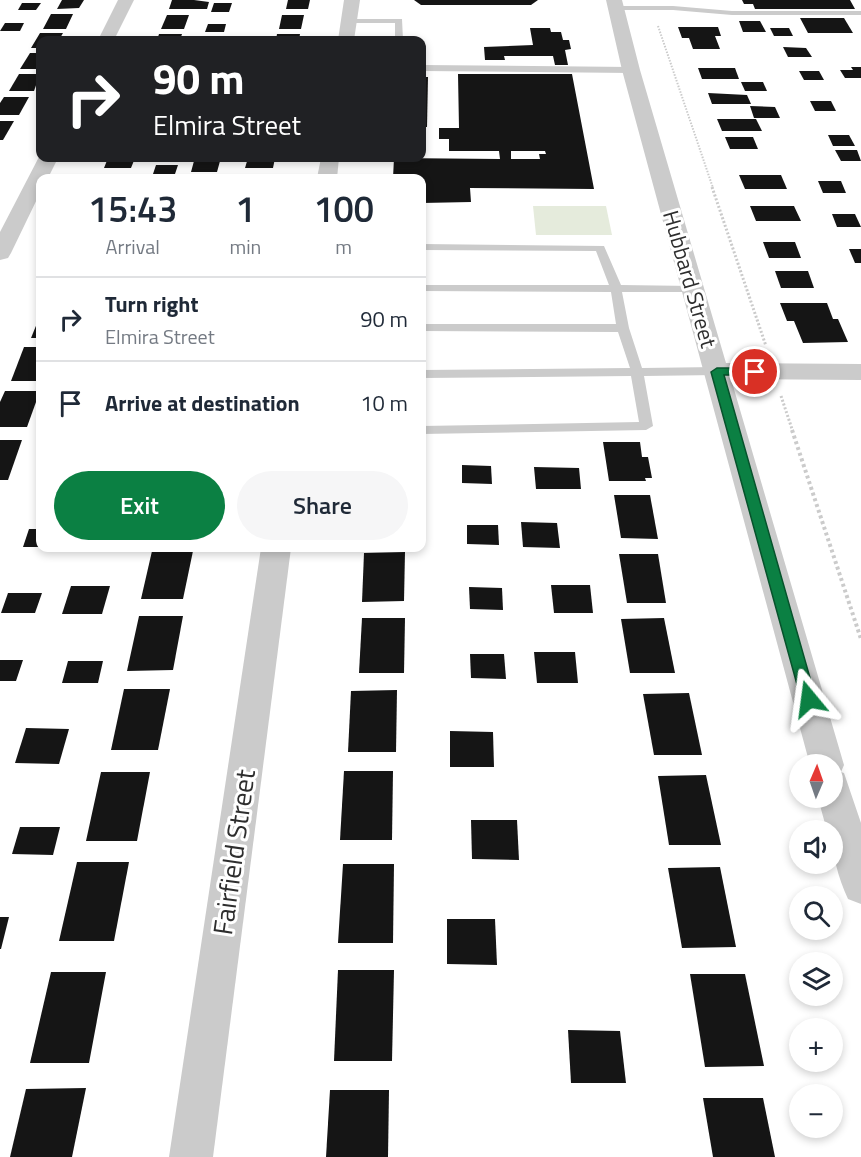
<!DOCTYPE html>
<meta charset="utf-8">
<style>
body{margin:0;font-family:"Titillium Web",sans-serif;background:#f6f6f7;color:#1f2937;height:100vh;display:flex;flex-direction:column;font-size:22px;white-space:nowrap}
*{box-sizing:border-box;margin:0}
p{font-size:20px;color:#747a83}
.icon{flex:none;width:33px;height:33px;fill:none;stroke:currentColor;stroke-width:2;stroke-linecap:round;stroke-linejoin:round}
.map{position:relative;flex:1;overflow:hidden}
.sheet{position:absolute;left:36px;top:174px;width:390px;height:378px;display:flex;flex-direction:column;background:#fff;border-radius:12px;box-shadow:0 3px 9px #0003}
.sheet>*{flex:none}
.guide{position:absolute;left:36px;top:36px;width:390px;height:126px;border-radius:12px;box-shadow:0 3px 9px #0003;background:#202124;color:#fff;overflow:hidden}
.needle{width:39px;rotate:2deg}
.fabs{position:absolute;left:789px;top:754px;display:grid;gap:12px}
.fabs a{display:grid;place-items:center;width:54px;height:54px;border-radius:50%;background:#fff;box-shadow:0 3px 9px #0003;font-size:30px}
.pin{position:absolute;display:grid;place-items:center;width:51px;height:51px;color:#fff;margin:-26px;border:3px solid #fff;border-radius:50%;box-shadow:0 2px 6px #0007}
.me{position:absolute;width:66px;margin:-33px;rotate:344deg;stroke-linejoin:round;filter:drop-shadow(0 0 4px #0008)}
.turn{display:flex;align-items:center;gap:21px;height:126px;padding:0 18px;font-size:27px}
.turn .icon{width:78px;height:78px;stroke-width:2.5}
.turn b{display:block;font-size:42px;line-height:51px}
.eta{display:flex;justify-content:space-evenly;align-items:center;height:102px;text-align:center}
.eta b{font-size:36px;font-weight:600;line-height:42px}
.primary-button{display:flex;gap:12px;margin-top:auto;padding:12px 18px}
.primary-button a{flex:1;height:69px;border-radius:36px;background:#0b8043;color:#fff;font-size:24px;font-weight:600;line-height:69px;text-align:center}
.primary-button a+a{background:#f6f6f7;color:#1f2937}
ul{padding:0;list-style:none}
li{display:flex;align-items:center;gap:18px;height:84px;padding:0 18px;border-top:2px solid #e0e1e3}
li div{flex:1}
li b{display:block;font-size:22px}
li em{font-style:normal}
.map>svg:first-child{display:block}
.green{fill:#e5ebdc}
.building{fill:#151515;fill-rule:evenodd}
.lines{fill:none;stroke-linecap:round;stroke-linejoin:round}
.path-far2{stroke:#cbcbcb;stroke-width:2;stroke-dasharray:1.5 1.5;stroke-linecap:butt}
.path-far1{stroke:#cbcbcb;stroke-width:3;stroke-dasharray:2 2;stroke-linecap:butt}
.path{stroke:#cbcbcb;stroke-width:4;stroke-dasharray:3 3;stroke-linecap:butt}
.lane{fill:#cbcbcb;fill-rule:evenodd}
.street{fill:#cbcbcb;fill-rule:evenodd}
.route{fill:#0b8043;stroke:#07532c;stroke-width:1.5}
.labels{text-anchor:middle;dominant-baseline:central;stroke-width:6;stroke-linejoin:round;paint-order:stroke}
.street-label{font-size:22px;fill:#2e2e2e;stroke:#fff}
.near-street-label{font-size:27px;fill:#2e2e2e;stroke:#fff}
</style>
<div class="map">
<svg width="861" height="1157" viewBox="0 0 861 1157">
<rect width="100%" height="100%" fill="#fff"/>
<path class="green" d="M533,206H606L612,235H536Z"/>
<g class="building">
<path d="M62,0H84L79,8L57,9Z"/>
<path d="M172,0H194L209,2L207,9H169Z"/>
<path d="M288,0H310L308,9H286Z"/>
<path d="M414,0H538L531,5H421Z"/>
<path d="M742,0H850L855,9H755L753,4H744Z"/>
<path d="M22,3H41L36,10H18Z"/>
<path d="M214,3H232L229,12H211Z"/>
<path d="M51,14H73L66,29H43Z"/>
<path d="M167,15H189L184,29H161Z"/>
<path d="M282,15H304L301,29H279Z"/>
<path d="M800,18H844L853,33H808Z"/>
<path d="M739,21H760L766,32H743Z"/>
<path d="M5,23H24L20,31H0Z"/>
<path d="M208,24H226L224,32H205Z"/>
<path d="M678,27H718L721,36H715L720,49H693L689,38H682Z"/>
<path d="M530,28H550L551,32H561L563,40H569L571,49L565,50L568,65H555L553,56H504L505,60H485L484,47L533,45Z"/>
<path d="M770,28H789L793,36H774Z"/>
<path d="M40,33H63L59,40H40V48H31Z"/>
<path d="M159,34H182L180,40H157Z"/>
<path d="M277,34H300L299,40H276Z"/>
<path d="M783,47L806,48L812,57H788Z"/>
<path d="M30,53H40V69H20Z"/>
<path d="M851,67H861V78H845L840,70H853Z"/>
<path d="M698,68H735L739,79H702Z"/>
<path d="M799,71H819L824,80H804Z"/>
<path d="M19,74H40L34,91H9Z"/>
<path d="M458,74H572L594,189L470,188L471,202L422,203V178H393L394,158L500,159L499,151H449V139H439V128H459ZM511,151H545L546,154H539L540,159H511Z"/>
<path d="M422,77H428L427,127H422Z"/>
<path d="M741,82H763L767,91H745Z"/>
<path d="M708,93L747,95L751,104H712Z"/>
<path d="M4,97H29L19,115H0V103Z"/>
<path d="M810,101H831L836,111H815Z"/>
<path d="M750,106L775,107L780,118H754Z"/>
<path d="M717,119H756L762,131H722Z"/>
<path d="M0,121H14L3,140H0Z"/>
<path d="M828,135H849L855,146H833Z"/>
<path d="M725,137H753L758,149H730Z"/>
<path d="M835,150H857L861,161H841Z"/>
<path d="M108,158H135L131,168H104Z"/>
<path d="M248,158H275L273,168H245Z"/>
<path d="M194,161H220L217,172H191Z"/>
<path d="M156,165H178L175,174H153Z"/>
<path d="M99,175H127L125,178H97Z"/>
<path d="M245,175H273L272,178H244Z"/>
<path d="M739,175H781L787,189H745Z"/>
<path d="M818,181H841L846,193H823Z"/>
<path d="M750,206H794L801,221H756Z"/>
<path d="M832,214H855L861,227H837Z"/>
<path d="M763,242H795L801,258H769Z"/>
<path d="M849,249H861V263H855Z"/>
<path d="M775,271H808L814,288H781Z"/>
<path d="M780,303H827L833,319H838L848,342L803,343L794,321H787Z"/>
<path d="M40,316V338H31Z"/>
<path d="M24,347H40V381H11Z"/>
<path d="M5,391H40L27,427H0V402Z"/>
<path d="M0,440H22L8,480H0Z"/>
<path d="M603,442H640L642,457H648L652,478H645L646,481H609Z"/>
<path d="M462,465L491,466L492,484L462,483Z"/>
<path d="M534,467L579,468L581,489H536Z"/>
<path d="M614,495H650L658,539L621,538Z"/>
<path d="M521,522L557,523L560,548L523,547Z"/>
<path d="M467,525H498L499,545L467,544Z"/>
<path d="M29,529H40V547H23Z"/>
<path d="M152,551H193L183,599H141Z"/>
<path d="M405,552L404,601L362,602L364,553Z"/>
<path d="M619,554H658L666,603H627Z"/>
<path d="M551,585H590L593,613H554Z"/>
<path d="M71,586H110L102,614H62Z"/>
<path d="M469,587L502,588L503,610L470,609Z"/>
<path d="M8,593H42L35,613H1Z"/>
<path d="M139,616H183L173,670L127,671Z"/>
<path d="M362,618H405L404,673H359Z"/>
<path d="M664,618L675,673H630L621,619Z"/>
<path d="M534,652H575L578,683H537Z"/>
<path d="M470,654H504L506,679L471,678Z"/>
<path d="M0,660H23L16,681H0Z"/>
<path d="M68,661H103L98,683H62Z"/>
<path d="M124,689H170L158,750H111Z"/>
<path d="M397,690L396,752H348L351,691Z"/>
<path d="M689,693L702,755H654L643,694Z"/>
<path d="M26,728L69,729L59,764L15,763Z"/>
<path d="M450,731L493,732L494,767H450Z"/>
<path d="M344,771H393L392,840H340Z"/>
<path d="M101,772H150L137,841H86Z"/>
<path d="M706,775L721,845H669L658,776Z"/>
<path d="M471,820H517L519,860L472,859Z"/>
<path d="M20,827H60L53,855L12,854Z"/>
<path d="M77,862H129L114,941H59Z"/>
<path d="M343,864H394L393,943H338Z"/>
<path d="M720,867L736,947L682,948L668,868Z"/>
<path d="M0,917H9L1,949H0Z"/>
<path d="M447,919H495L497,965L447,964Z"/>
<path d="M338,970H394L392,1061H334Z"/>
<path d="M51,972H106L89,1063H30Z"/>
<path d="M690,974H745L764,1066L705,1067Z"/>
<path d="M568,1030L620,1031L626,1083H571Z"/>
<path d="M86,1088L72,1157H10L26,1089Z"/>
<path d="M330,1090H389L388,1157H326Z"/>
<path d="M703,1098H763L775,1157H713Z"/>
</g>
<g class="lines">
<path class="path-far2" d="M658,26L713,188"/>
<g class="path-far1">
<path d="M712,187L766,346"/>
<path d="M781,396L793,432"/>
</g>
<path class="path" d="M792,430L861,639"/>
<g class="lane">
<path d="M612,6H673L732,11H861V15H732L673,10H612Z"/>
<path d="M349,19H402L403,40H395V23H346L345,21Z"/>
<path d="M422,65L631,67L635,70L631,73L422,71Z"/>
<path d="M422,244L604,246L621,285L693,286L699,289L693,292H622L629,328L642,368L717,367L723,371L717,375L644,376L653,426L646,430L422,434V426L639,422L631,376L422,378V370L630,368L618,332L422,331V324H616L611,292L422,291V285H609L596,251L422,250Z"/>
</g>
<g class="street">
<path d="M118,0H134L114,40H98Z"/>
<path d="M344,0H360L354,40H338Z"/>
<path d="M606,0H622L640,70L726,363L861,364V380L731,379L844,765L841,772L844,773L861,823V904L848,899C838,877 832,855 832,831H827L818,798H832V765H810L622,70Z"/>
<path d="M40,155V158H58L48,178H40V193L11,253L8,258L0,260V232Z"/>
<path d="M321,158H339L337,178H317Z"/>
<path d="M261,548H291L213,1157H169Z"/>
</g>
</g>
<path class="route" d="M717,368H755L760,372L755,375H724L816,699L814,704L809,706L803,704L801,699L711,372Z"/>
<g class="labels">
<g class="street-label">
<text transform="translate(690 279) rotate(74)">Hubbard Street</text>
</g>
<g class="near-street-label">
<text transform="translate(233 852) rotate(-82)">Fairfield Street</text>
</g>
</g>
</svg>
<div class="fabs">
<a><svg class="needle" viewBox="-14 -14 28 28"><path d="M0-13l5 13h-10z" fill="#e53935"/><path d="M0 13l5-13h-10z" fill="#747a83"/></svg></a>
<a><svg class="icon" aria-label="sound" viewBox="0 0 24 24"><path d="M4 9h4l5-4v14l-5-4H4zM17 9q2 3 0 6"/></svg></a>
<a><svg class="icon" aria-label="search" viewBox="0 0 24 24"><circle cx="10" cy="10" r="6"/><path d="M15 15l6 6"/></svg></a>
<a><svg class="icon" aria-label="layers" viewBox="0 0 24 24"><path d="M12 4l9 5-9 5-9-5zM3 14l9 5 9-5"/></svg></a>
<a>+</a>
<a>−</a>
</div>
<div class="pin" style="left:755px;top:372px;background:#d93025"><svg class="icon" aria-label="arrive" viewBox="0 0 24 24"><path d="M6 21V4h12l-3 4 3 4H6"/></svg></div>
<svg class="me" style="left:809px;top:699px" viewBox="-20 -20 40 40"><path d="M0-17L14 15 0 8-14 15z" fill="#0b8043" stroke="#fff" stroke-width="4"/></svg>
<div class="guide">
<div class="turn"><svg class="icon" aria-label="right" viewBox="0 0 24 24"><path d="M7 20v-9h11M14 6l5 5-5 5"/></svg><div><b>90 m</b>Elmira Street</div></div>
</div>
<section class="sheet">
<div class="eta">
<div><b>15:43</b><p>Arrival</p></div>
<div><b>1</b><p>min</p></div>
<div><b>100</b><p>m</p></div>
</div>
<ul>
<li><svg class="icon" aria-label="right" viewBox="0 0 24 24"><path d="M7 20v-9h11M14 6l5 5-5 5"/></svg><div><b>Turn right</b><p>Elmira Street</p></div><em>90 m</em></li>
<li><svg class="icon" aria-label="arrive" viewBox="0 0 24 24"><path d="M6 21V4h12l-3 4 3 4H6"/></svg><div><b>Arrive at destination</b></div><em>10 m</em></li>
</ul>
<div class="primary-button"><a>Exit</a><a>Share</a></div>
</section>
</div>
